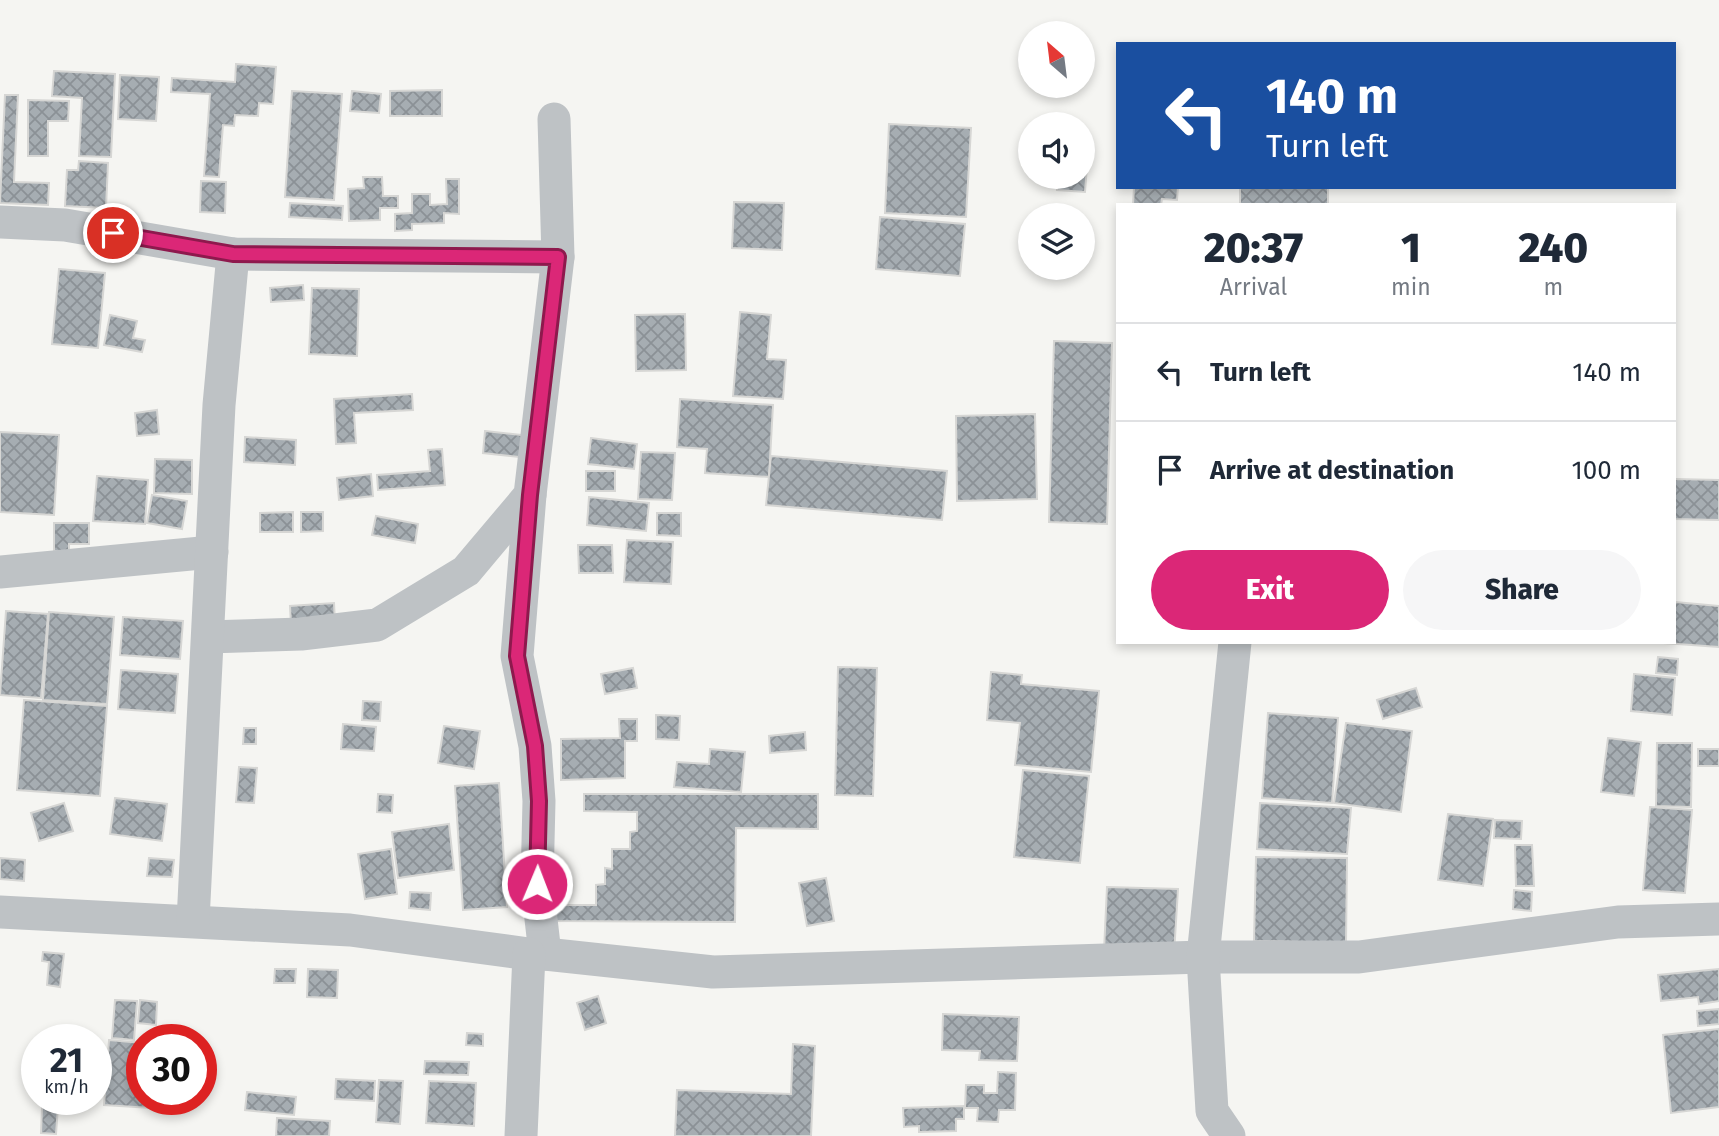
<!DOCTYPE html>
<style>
body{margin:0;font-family:"Fira Sans",sans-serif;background:#f6f6f7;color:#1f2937;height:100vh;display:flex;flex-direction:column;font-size:26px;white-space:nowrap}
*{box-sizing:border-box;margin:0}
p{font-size:23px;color:#747a83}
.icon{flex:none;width:38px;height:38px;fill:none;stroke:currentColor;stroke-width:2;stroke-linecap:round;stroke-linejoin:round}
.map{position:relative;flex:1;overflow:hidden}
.panel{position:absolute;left:1116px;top:203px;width:560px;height:441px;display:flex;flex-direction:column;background:#fff;border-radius:0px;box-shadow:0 4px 10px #0003}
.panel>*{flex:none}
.banner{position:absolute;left:1116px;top:42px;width:560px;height:147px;border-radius:0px;box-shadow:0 4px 10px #0003;background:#1a4fa0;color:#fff;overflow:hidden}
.needle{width:46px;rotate:332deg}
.tools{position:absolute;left:1018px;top:21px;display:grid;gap:14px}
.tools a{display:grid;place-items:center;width:77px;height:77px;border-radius:50%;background:#fff;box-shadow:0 4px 10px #0003;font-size:35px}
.speed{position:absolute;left:21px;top:1024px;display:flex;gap:14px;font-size:35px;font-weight:700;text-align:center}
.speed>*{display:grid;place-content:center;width:91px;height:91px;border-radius:50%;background:#fff;box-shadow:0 4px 10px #0003;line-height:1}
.speed small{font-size:18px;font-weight:400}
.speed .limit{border:10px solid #d22;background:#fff;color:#111}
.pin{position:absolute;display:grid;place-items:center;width:60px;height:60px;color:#fff;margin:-30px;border:4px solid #fff;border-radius:50%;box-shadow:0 2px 7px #0007}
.me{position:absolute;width:77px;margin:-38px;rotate:1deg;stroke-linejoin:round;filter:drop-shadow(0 0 5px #0008)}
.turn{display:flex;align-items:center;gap:24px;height:147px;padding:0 35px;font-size:32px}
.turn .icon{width:91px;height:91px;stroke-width:2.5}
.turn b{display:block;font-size:49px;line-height:60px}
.eta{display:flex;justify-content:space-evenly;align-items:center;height:119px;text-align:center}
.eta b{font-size:42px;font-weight:800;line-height:49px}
.cta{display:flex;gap:14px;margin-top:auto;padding:14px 35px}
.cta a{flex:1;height:80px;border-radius:42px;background:#db2777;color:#fff;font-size:28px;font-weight:800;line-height:80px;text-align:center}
.cta a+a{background:#f6f6f7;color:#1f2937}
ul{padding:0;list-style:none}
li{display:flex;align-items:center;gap:21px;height:98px;padding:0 35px;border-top:2px solid #e0e1e3}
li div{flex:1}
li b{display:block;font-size:26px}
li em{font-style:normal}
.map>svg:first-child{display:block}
.building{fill:url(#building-cross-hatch);stroke:#d6d6d4;stroke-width:2}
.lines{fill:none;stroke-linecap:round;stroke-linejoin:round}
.minor{stroke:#bec2c5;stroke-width:33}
.route-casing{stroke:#8e194d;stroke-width:18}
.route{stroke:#db2777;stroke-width:12}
</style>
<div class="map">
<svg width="1719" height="1136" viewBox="0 0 1719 1136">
<defs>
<pattern id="building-cross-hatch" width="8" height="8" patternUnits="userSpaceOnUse" patternTransform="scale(1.75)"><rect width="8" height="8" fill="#a6adb2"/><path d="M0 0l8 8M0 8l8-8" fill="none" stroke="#8b9196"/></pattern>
</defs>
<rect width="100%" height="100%" fill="#f5f5f2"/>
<g class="building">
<path d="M236,64L276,67L273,104L259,103L258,116L235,115L234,126L223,125L219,177L204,176L210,94L171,92L172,78L235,82Z"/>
<path d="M54,71L115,74L111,157L79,156L82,98L52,96Z"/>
<path d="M120,75L159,77L156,121L118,119Z"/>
<path d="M442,90V116H390V91Z"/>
<path d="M292,91L342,94L334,200L285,197Z"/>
<path d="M352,91L381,94L379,113L350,111Z"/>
<path d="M5,95H18L14,182L49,183L48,205L0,203Z"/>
<path d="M28,100L69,101L68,121H48V156H28Z"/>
<path d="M889,124L971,128L966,217L885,213Z"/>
<path d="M1083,140H1089L1085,192L1057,190L1058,177H1083Z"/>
<path d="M79,161L108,163L106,208L65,206L67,170H78Z"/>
<path d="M363,177H382L383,196H398V208H380V220L349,221L348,189L364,188Z"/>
<path d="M446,179H459V214L444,213V223L412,224V230L395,231V214L412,213V194H430V205L447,204Z"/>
<path d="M201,181L226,182L225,213L200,212Z"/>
<path d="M1134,187H1178L1177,200L1162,199L1161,205H1133Z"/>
<rect x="1240" y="187" width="88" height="18"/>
<path d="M734,202L784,203L782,250L732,248Z"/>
<path d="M290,203L343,206L342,220L289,217Z"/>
<path d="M880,217L965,224L960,276L876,269Z"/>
<path d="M59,269L105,273L98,348L52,344Z"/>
<path d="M303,285L304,300L271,302L270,288Z"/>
<path d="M312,288L359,289L357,356L309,354Z"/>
<path d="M740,312L771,315L767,359L786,360L783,399L733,396Z"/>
<path d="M685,314L686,370L636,371L635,315Z"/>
<path d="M110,315L137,321L133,338L145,340L142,352L104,345Z"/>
<path d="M1054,341L1112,343L1107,524L1049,522Z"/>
<path d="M412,394L413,410L354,413L356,443L336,444L334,399Z"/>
<path d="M680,399L773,405L769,477L705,473L707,449L677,447Z"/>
<path d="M157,410L159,434L137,436L135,413Z"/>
<path d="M1035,414L1037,499L957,501L956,416Z"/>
<path d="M485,431L530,436L528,458L483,453Z"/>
<path d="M0,432L59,435L54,515L0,512Z"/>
<path d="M245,437L296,440L295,465L244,462Z"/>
<path d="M591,438L637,444L634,469L588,464Z"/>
<path d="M442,449L445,485L378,490L377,475L430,471L428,450Z"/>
<path d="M641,452L675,453L672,500L638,499Z"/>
<path d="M771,456L947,471L942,520L766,505Z"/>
<path d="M155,459L192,460V494L154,493Z"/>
<rect x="586" y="471" width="29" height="20"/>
<path d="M371,474L373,496L339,500L337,478Z"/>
<path d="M97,476L148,480L145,524L93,521Z"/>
<path d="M1675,479L1719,480V520L1675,519Z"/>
<path d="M152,495L187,501L182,529L147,523Z"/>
<path d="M589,497L649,503L646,531L587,525Z"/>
<path d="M293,512V532H260V513Z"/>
<path d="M301,512H323V531L301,532Z"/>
<path d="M657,513H681V536L657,535Z"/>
<path d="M376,516L418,524L415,543L372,535Z"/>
<path d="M54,523H89V544H69V551H54Z"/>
<path d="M627,540L673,542L671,584L624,582Z"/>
<path d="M578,545H612L613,573H579Z"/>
<path d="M1675,602L1719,606V647L1650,642H1675Z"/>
<path d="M334,603L335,622L291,625L290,606Z"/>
<path d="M6,611L48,614L41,698L0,695Z"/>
<path d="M49,612L114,617L107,704L43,700Z"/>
<path d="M123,617L183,621L180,659L120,655Z"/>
<path d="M1658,657L1678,659L1677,675L1656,673Z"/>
<path d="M838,667L877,668L873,796L835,795Z"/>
<path d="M633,668L637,688L605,694L601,674Z"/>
<path d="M121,670L178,674L175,713L118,709Z"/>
<path d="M991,672L1022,675L1021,684L1099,691L1091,772L1015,765L1020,723L987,720Z"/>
<path d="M1634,674L1675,678L1672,715L1631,711Z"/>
<path d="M1416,688L1422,707L1383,719L1377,700Z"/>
<path d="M24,700L107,706L100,796L17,790Z"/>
<path d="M363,701L381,702L380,721L362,720Z"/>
<path d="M1268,713L1338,718L1332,803L1262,798Z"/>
<path d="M656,715L680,716L679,740L656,739Z"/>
<path d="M619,719H637V741H625V778L561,780V739L620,738Z"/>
<path d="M1346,723L1412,731L1401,812L1334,803Z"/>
<path d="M343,724L376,727L374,751L341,749Z"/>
<path d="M444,726L480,731L474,769L438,763Z"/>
<path d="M244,728H256V744H243Z"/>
<path d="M805,732L806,750L770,753L769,736Z"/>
<path d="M1608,738L1641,742L1634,796L1601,792Z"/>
<path d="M1657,743H1692L1691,807L1656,806Z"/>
<path d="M710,749L745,752L741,792L674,787L677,762L709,764Z"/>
<rect x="1698" y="749" width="21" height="17"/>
<path d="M239,767L257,768L254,803L236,802Z"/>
<path d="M1023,770L1089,776L1080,863L1014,857Z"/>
<path d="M499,783L507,907L463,910L455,786Z"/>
<path d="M378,794L393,795L392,813L377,812Z"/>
<path d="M584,794H818V829L736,828L735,922L552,921V905H596V885L605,884V868L612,869V849H630V832L637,831V812L584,811Z"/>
<path d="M115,798L167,804L162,841L110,834Z"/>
<path d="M64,803L73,831L39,841L31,813Z"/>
<path d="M1260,803L1351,808L1347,854L1257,849Z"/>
<path d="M1650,807L1692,810L1685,893L1643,890Z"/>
<path d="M1448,814L1493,819L1483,886L1438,880Z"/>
<path d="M1495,820L1522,821L1521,839L1494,838Z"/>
<path d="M449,824L454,870L398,878L392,832Z"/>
<path d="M1515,845H1532L1534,886H1516Z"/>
<path d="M391,849L397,894L365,899L358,854Z"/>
<path d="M1256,857L1347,858L1346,943L1254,941Z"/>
<path d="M0,858L25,860L24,881L0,879Z"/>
<path d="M149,858L174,860L172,877L147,876Z"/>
<path d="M826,878L834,921L807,926L799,883Z"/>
<path d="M1107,887L1178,889L1174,954L1104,951Z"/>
<path d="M1514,890L1532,892L1531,911L1513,909Z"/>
<path d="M410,892L431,893L430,910L409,908Z"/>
<path d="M43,952L64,954L60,987L47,985L49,962L42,961Z"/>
<path d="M275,969H296L295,983H274Z"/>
<path d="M308,969L338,970L337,998L307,997Z"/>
<path d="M1719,969V1001L1699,1004L1698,997L1661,1001L1658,975Z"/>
<path d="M598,996L606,1023L585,1030L577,1003Z"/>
<path d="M115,1000L137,1001L134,1040L112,1038Z"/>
<path d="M140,1000L157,1002L156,1025L138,1023Z"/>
<path d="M1719,1009V1024L1698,1026L1697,1011Z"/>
<path d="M943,1014L1019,1017L1017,1061L979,1060L980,1051L942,1050Z"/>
<path d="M1719,1029V1107L1671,1113L1663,1035Z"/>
<path d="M467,1033L483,1034V1046L466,1045Z"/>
<path d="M109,1040L142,1043V1099H151V1108L104,1105Z"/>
<path d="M793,1044L815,1046L811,1136H675L677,1090L791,1094Z"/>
<path d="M425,1061L469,1062L468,1075L424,1074Z"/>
<path d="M998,1072L1016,1073L1015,1110H999L998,1122L977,1121L978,1108H965L966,1085H984V1093H997Z"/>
<path d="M336,1079L375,1081L374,1101L335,1099Z"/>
<path d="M379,1080L403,1081L400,1124L376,1122Z"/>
<path d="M429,1081L476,1083L474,1126L426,1123Z"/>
<path d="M247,1092L296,1097L294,1115L245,1110Z"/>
<path d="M964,1106V1119H956V1131L919,1132V1126L904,1127L903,1108Z"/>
<path d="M42,1107H58L56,1134L41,1133Z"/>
<path d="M277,1118L330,1121L329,1136H276Z"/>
</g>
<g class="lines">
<g class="minor">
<path d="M0,222L65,225L233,254L558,257"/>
<path d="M530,495L517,656L535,746L539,801L537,884L545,954"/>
<path d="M0,572L212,552"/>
<path d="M208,637L301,634L377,625L466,571L530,495L558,257L554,119"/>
<path d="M0,912L350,930L529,954H545L713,972L1203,957H1359L1618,922L1719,919"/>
<path d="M193,921L219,405L233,254"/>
<path d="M521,1136L529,954"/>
<path d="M1229,1136L1212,1111L1203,957L1235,642"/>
</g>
</g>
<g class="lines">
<g class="route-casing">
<path id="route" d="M113,233L233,254L558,257L530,495L517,656L535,746L539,801L537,884"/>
</g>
<use href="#route" class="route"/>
</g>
</svg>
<div class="tools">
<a><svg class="needle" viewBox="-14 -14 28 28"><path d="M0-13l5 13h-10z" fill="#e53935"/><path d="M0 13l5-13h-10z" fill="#747a83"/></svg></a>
<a><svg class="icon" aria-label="sound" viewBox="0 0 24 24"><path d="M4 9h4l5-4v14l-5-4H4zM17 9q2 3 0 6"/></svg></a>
<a><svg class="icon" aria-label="layers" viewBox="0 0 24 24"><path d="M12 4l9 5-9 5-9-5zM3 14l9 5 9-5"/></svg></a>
</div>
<div class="speed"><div>21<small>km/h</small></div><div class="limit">30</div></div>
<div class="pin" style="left:113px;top:233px;background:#d93025"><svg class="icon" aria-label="arrive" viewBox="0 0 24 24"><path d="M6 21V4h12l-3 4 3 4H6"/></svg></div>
<svg class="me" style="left:537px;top:884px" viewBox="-20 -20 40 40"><circle r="17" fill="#db2777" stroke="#fff" stroke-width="3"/><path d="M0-11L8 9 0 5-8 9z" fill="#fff"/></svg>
<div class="banner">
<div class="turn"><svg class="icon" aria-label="left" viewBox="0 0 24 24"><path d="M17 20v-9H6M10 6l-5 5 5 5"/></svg><div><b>140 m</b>Turn left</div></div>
</div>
<section class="panel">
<div class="eta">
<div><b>20:37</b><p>Arrival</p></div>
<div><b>1</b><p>min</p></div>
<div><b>240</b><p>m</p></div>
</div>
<ul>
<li><svg class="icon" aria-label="left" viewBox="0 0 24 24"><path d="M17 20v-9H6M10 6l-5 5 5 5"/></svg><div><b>Turn left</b></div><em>140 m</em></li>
<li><svg class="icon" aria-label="arrive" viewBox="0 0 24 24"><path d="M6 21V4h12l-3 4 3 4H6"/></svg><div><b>Arrive at destination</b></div><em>100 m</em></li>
</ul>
<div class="cta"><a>Exit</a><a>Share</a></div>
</section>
</div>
